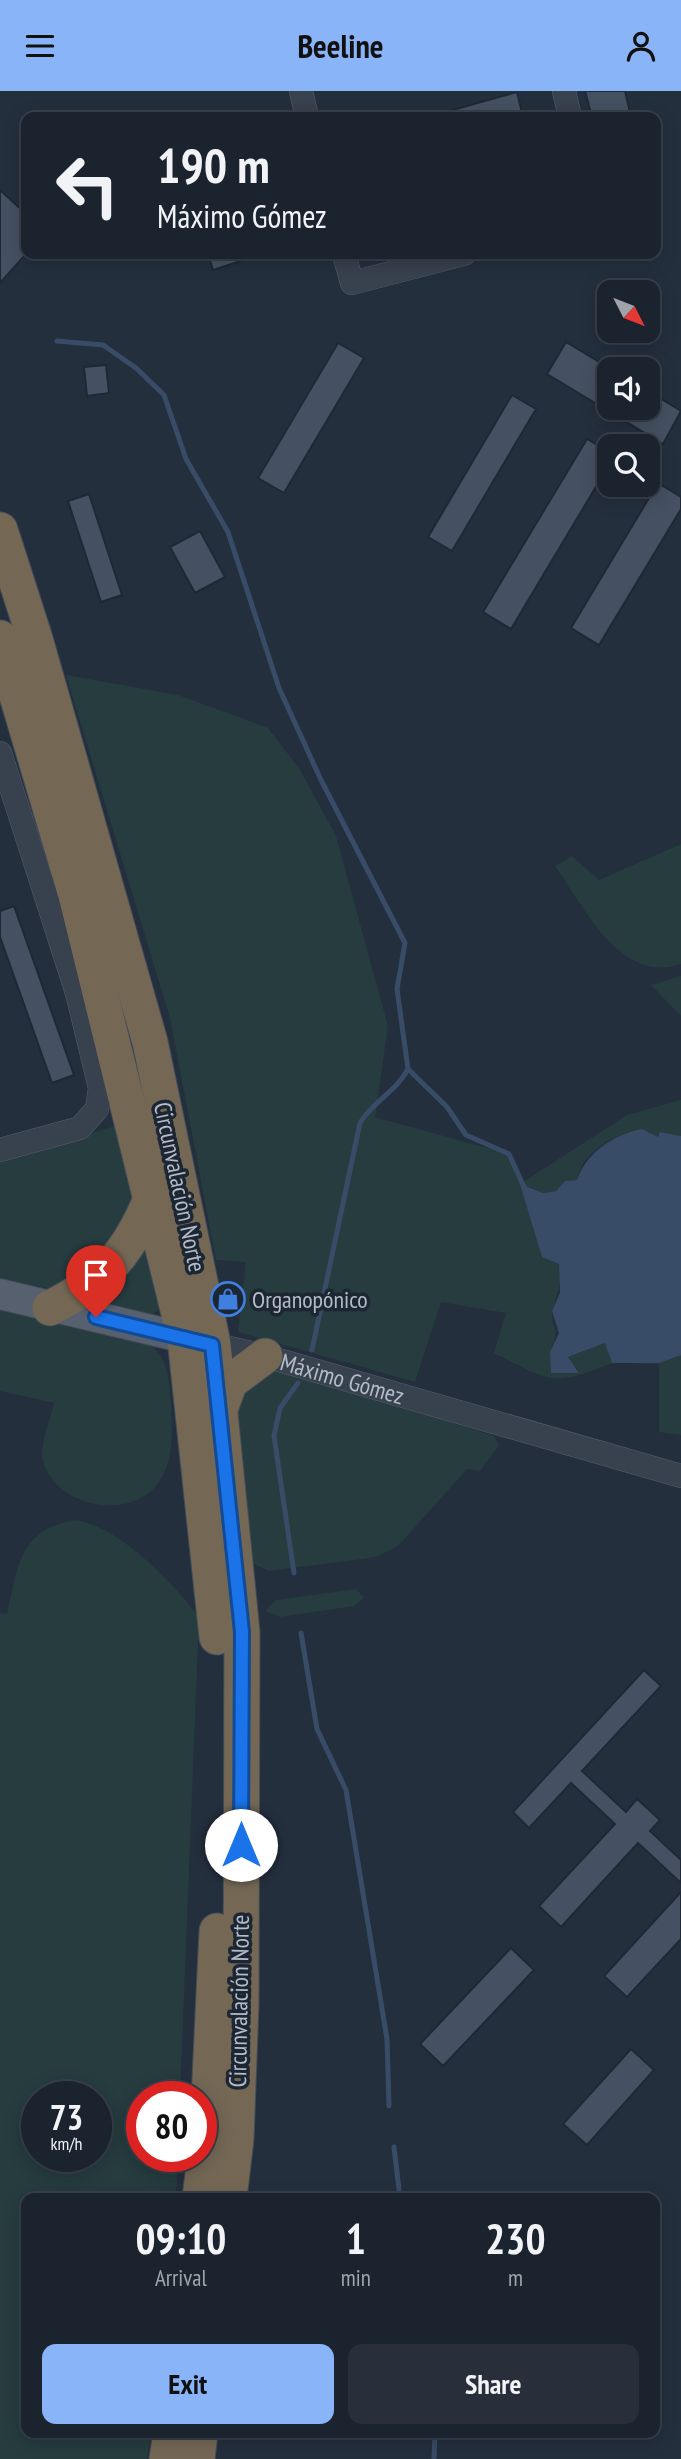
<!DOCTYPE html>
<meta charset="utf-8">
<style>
body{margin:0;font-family:"PT Sans Narrow",sans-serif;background:#282f3a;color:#f1f3f6;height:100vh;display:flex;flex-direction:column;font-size:26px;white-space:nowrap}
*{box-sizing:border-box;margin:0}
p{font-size:23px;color:#a0a4aa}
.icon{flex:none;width:38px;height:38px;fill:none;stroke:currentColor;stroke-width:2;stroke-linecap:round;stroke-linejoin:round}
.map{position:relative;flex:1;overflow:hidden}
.drawer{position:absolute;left:21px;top:2102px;width:639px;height:245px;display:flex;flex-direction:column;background:#1b232e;border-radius:14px;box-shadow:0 4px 18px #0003,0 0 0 2px #39404a}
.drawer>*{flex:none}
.hud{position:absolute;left:21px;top:21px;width:640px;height:147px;border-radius:14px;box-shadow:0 4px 18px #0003,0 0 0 2px #39404a;background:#1b232e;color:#f1f3f6;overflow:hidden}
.needle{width:46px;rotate:132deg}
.controls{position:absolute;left:597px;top:189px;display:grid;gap:14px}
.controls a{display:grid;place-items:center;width:63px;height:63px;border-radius:14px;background:#1b232e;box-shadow:0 4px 18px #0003,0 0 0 2px #39404a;font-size:35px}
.speed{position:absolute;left:21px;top:1990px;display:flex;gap:14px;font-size:35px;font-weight:700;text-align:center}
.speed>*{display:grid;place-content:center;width:91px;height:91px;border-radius:50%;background:#1b232e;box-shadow:0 4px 18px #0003,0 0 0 2px #39404a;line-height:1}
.speed small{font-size:18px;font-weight:400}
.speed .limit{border:10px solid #d22;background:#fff;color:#111}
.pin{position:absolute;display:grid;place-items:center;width:60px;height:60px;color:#fff;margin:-72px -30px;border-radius:50% 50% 50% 0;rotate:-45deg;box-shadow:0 0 7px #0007}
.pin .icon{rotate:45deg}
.me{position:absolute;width:77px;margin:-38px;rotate:0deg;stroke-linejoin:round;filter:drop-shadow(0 0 5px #0008)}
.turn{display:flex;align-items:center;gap:24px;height:147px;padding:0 21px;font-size:32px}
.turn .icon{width:91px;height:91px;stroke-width:2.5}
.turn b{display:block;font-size:49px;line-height:60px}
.eta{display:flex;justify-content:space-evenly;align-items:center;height:119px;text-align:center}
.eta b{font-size:42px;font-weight:600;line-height:49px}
.button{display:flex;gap:14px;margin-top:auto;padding:14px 21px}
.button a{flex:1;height:80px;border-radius:14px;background:#8ab4f8;color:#111;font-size:28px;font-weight:600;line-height:80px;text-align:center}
.button a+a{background:#282f3a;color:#f1f3f6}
header{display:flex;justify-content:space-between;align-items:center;height:91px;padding:0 21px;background:#8ab4f8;color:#111;font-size:32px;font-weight:600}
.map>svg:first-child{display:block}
.green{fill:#263c3f;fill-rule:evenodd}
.water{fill:#394c67}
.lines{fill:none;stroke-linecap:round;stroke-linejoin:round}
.stream{stroke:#394c67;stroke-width:5}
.building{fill:#455162;stroke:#1f2835;stroke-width:2}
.minor-casing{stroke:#565f6c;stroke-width:24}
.major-casing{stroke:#414a57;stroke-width:32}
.highway-casing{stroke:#434c59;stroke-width:37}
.minor{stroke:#38414e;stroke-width:23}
.major{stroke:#56606e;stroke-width:30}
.highway{stroke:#746855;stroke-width:35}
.route-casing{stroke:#114b97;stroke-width:18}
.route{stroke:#1a73e8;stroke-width:12}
.labels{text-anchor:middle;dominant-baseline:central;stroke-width:7;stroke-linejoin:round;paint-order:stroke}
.street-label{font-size:24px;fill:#b4bcc9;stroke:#1d2633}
.poi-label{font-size:24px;fill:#b4bcc9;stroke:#1d2633;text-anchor:start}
</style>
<header><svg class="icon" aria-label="menu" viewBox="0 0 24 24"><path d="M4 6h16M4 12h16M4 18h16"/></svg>Beeline<svg class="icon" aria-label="person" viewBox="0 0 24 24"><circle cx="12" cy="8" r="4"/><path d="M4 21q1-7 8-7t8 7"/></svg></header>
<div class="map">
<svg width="681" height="2368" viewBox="0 0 681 2368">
<rect width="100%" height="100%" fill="#242f3e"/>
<g class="green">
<path d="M66,584L178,604L268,637L299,677L336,745L388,935L375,1026L509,1063L520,1093L627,1024L681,1009V1045L660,1041L658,1047C640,1028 595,1053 583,1073C580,1077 579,1084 577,1089L565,1090L556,1100L543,1102L520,1094L552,1169L559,1173C562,1194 558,1199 553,1218C549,1237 562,1234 550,1261L579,1281L568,1266L606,1252L612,1272C550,1297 551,1290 494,1262L506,1222L441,1211L415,1291L238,1241L246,1171L216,1169L170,927Z"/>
<path d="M681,753V873C620,894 584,815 555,775L572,765L599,789Z"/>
<path d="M681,885V925L651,894Z"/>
<path d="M119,1034C127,1070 144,1118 119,1152C111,1163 66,1189 52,1198L0,1187V1068Z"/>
<path d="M146,1138L164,1214L151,1225L84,1209Z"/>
<path d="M0,1212L151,1254C169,1270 169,1289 171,1312C172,1338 175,1362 162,1386C137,1432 57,1419 43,1370C39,1355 51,1327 54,1312L0,1300Z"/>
<path d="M681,1236V1344L659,1341V1273L625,1272Z"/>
<path d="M268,1271L494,1345L499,1354L480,1380L467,1378L399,1454L377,1466L269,1480L253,1472L245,1461L231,1305Z"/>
<path d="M75,1429C119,1435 173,1492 199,1526L180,2005L142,2006V2065H178L176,2107H26V2342H151L147,2368H0V1522L7,1523C18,1474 19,1439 75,1429ZM37,2006H96V2065H37Z"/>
<path d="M356,1498L364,1507L354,1515L280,1526L265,1520L276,1509Z"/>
</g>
<path class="water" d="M642,1038L658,1046L660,1041L681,1045V1264L659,1272H612L605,1252L568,1266L579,1282H551L550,1261L559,1242L552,1220L560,1202L559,1173L542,1166L520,1093L543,1102L556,1100L565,1090L577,1089C587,1061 613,1044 642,1038Z"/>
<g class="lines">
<g class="stream">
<path d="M57,250L103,254L136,277L164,304L186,368L228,441L279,597L321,689L405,852L397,898L408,978L447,1016L466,1044L509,1063L524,1096"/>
<path d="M312,1259L360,1032C373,1010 396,1001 408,978"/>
<path d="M294,1482L274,1345L280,1317L298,1292"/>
<path d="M301,1542L317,1638L346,1699L387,1948L389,2015"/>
<path d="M394,2056L400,2107"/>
<path d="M434,2368L435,2342"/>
</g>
</g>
<g class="building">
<path d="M585,0H625L631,26H592Z"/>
<path d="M517,1L523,26H443L442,22Z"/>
<path d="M0,99L26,123V163L0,192Z"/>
<path d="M208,163H253V166L213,179Z"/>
<path d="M566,251L609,277V317H648V300L681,320L663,353L547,283Z"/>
<path d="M338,252L364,267L284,402L258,387Z"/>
<path d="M106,274L109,302L87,305L84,276Z"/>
<path d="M512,304L536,318L452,460L428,446Z"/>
<path d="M587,348L609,361V374L511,538L483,521Z"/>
<path d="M658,392L681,406V418L599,554L571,537Z"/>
<path d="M89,403L122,504L101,511L68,410Z"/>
<path d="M200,440L225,486L195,502L170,456Z"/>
<path d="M14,815L74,984L52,992L0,846V820Z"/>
<path d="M233,1197L237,1217L227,1219L222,1199Z"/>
<path d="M644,1579L661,1595L582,1680L626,1721L637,1708L660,1729L650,1740L681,1769V1792L638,1752L561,1836L539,1815L615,1733L571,1692L529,1737L513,1721Z"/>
<path d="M681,1801V1848L627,1906L604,1885Z"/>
<path d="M511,1857L534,1879L443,1975L420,1953Z"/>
<path d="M631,1958L654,1979L587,2054L563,2033Z"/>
</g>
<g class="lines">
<g class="minor-casing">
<g id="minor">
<path d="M301,0L307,26"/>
<path d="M564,0L570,26"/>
<path d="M344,163L352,192L464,163"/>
<path d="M0,662L77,902L100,997L97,1018L80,1037L0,1059"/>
<path id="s1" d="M202,1251L265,1265L681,1385"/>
</g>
</g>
<g class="major-casing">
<path id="major" d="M0,1203L185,1247"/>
</g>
<g class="highway-casing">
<g id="highway">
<path d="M0,439L35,548L150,951L213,1253L242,1541L241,1913L236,2048L229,2107"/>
<path d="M0,547L76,804L185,1247L217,1546"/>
<path d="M50,1217C104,1190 128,1163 151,1108"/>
<path d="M220,1318L230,1291L265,1265"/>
<path d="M200,2107L207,2050L217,1840"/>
<path d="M167,2368L171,2342"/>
<path d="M197,2368L200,2342"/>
</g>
</g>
<use href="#minor" class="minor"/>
<use href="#major" class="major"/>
<use href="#highway" class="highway"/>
</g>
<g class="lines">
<g class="route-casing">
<path id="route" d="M96,1226L212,1254L242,1541L241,1754"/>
</g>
<use href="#route" class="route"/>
</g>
<defs>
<g id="shop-ring" transform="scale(1.75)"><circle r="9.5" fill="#1d2633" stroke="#3f7fe0" stroke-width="1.5"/><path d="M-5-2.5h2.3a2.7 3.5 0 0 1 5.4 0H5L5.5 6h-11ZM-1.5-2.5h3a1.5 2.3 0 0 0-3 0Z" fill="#3f7fe0"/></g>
</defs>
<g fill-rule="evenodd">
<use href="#shop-ring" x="228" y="1208"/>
</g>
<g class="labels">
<g class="street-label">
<text transform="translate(180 1096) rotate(78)">Circunvalación Norte</text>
<text stroke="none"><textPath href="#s1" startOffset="145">Máximo Gómez</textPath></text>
<text transform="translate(239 1910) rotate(-89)">Circunvalación Norte</text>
</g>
<g class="poi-label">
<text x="252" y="1208">Organopónico</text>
</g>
</g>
</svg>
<div class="controls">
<a><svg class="needle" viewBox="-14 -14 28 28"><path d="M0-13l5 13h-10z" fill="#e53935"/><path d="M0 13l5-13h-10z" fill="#a0a4aa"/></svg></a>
<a><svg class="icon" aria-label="sound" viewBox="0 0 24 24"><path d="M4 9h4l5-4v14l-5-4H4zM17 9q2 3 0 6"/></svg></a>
<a><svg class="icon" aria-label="search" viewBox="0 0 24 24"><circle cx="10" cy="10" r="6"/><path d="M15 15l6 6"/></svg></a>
</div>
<div class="speed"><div>73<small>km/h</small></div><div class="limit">80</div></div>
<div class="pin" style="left:96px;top:1226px;background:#d93025"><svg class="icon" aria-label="arrive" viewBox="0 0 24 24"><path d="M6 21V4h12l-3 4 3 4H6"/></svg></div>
<svg class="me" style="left:241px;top:1754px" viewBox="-20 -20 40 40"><circle r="19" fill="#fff"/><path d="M0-13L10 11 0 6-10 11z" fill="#1a73e8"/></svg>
<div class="hud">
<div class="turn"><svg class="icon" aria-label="left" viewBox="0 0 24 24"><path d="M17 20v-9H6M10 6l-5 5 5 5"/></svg><div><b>190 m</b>Máximo Gómez</div></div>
</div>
<section class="drawer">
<div class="eta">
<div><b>09:10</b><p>Arrival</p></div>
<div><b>1</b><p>min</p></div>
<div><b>230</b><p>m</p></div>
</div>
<div class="button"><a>Exit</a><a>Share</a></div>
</section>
</div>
